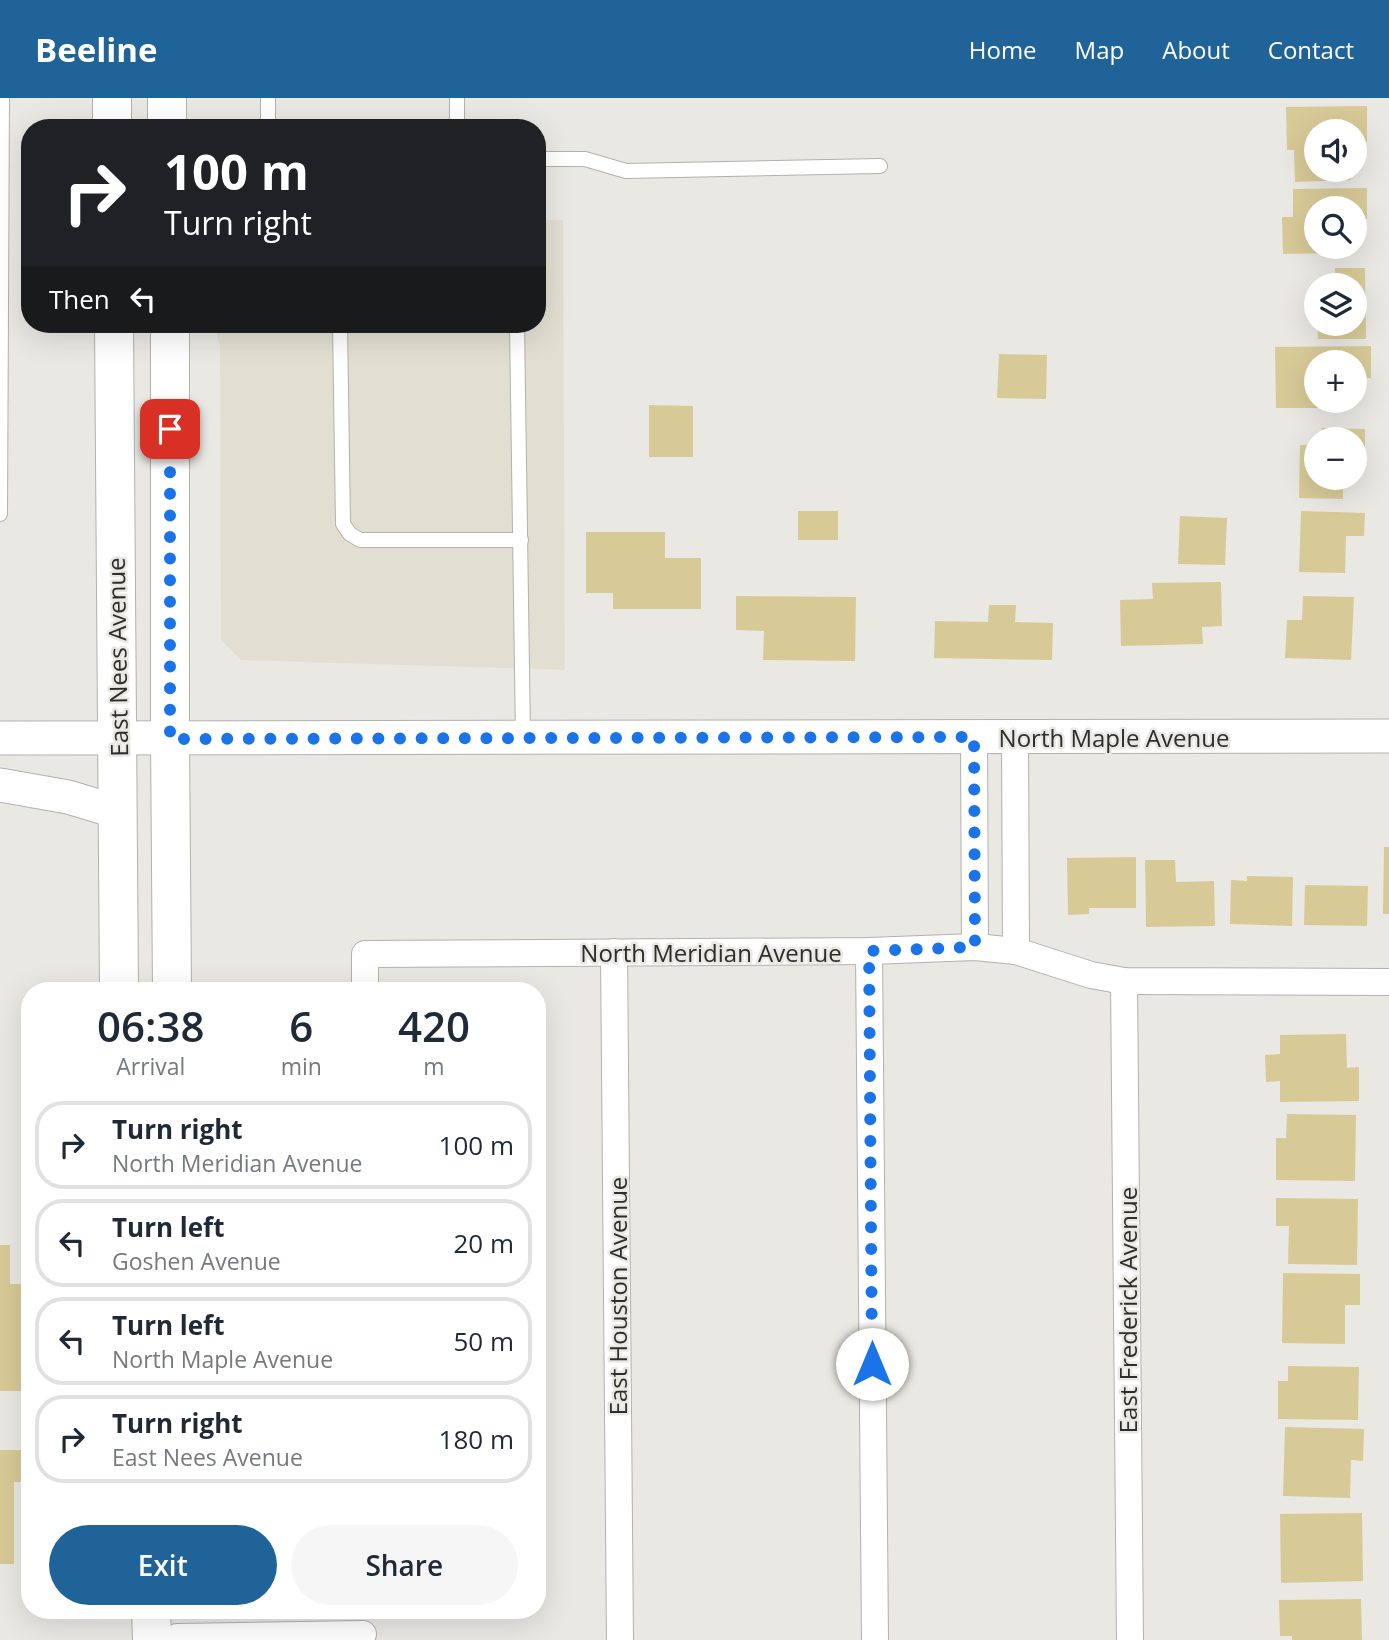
<!DOCTYPE html>
<meta charset="utf-8">
<style>
body{margin:0;font-family:"Open Sans",sans-serif;background:#f6f6f7;color:#1f2937;height:100vh;display:flex;flex-direction:column;font-size:26px;white-space:nowrap}
*{box-sizing:border-box;margin:0}
p{font-size:23px;color:#747a83}
.icon{flex:none;width:38px;height:38px;fill:none;stroke:currentColor;stroke-width:2;stroke-linecap:round;stroke-linejoin:round}
.map{position:relative;flex:1;overflow:hidden}
.panel{position:absolute;left:21px;top:884px;width:525px;height:637px;display:flex;flex-direction:column;background:#fff;border-radius:28px;box-shadow:0 7px 28px #0002}
.panel>*{flex:none}
.guide{position:absolute;left:21px;top:21px;width:525px;height:214px;border-radius:28px;box-shadow:0 7px 28px #0002;background:#202124;color:#fff;overflow:hidden}
.controls{position:absolute;left:1304px;top:21px;display:grid;gap:14px}
.controls a{display:grid;place-items:center;width:63px;height:63px;border-radius:50%;background:#fff;box-shadow:0 7px 28px #0002;font-size:35px}
.pin{position:absolute;display:grid;place-items:center;width:60px;height:60px;color:#fff;margin:-30px;border-radius:14px;box-shadow:0 4px 10px #0006}
.me{position:absolute;width:77px;margin:-38px;rotate:0deg;stroke-linejoin:round;filter:drop-shadow(0 0 5px #0008)}
.turn{display:flex;align-items:center;gap:24px;height:147px;padding:0 28px;font-size:32px}
.turn .icon{width:91px;height:91px;stroke-width:2.5}
.turn b{display:block;font-size:49px;line-height:60px}
.then{display:flex;align-items:center;height:66px;padding:0 28px;background:#0003;gap:14px;font-size:26px}
.eta{display:flex;justify-content:space-evenly;align-items:center;height:119px;text-align:center}
.eta b{font-size:42px;font-weight:600;line-height:49px}
.button{display:flex;gap:14px;margin-top:auto;padding:14px 28px}
.button a{flex:1;height:80px;border-radius:42px;background:#1f6398;color:#fff;font-size:28px;font-weight:600;line-height:80px;text-align:center}
.button a+a{background:#f6f6f7;color:#1f2937}
ul{padding:0;list-style:none}
li{display:flex;align-items:center;gap:21px;height:88px;margin:0 14px 10px;padding:0 14px;border:4px solid #e0e1e3;border-radius:28px}
li div{flex:1}
li b{display:block;font-size:26px}
li em{font-style:normal}
header{display:flex;align-items:center;gap:42px;box-sizing:border-box;height:98px;padding:0 35px;background:#1f6398;color:#fff}
header strong{font-size:33px}
nav{display:flex;gap:38px;margin-inline-start:auto;font-size:24px}
.map>svg:first-child{display:block}
.built{fill:#e2dfd2}
.building{fill:#d8ca97}
.lines{fill:none;stroke-linecap:round;stroke-linejoin:round}
.service-casing{stroke:#b2b1ac;stroke-width:16}
.minor-casing{stroke:#b2b1ac;stroke-width:28}
.tertiary-casing{stroke:#b2b1ac;stroke-width:35}
.secondary-casing{stroke:#b2b1ac;stroke-width:40}
.service{stroke:#fff;stroke-width:14}
.minor{stroke:#fff;stroke-width:26}
.tertiary{stroke:#fff;stroke-width:33}
.secondary{stroke:#fff;stroke-width:38}
.route{stroke:#1a73e8;stroke-width:12;stroke-dasharray:0 21.6}
.labels{text-anchor:middle;dominant-baseline:central;stroke-width:5;stroke-linejoin:round;paint-order:stroke}
.street-label{font-size:24px;fill:#2d2d2b;stroke:#eae8e3}
</style>
<header>
<strong>Beeline</strong>
<nav><a>Home</a><a>Map</a><a>About</a><a>Contact</a></nav>
</header>
<div class="map">
<svg width="1389" height="1542" viewBox="0 0 1389 1542">
<rect width="100%" height="100%" fill="#eae8e3"/>
<path class="built" d="M537,122H563L565,572L241,562L221,542L220,247L217,239V226H537Z"/>
<g class="building">
<path d="M1367,8V44H1354V33H1316V72H1351V82L1295,84L1294,52H1287L1286,9Z"/>
<path d="M1367,90V121H1354V110H1316V149H1340V155L1283,156L1282,119H1293V91Z"/>
<path d="M1335,170H1365L1366,241H1318L1317,226H1354V187H1335Z"/>
<path d="M1371,248V280H1354V264H1316V303H1334V310H1276L1275,249Z"/>
<path d="M999,256L1047,257L1046,301L997,300Z"/>
<path d="M649,307L693,308V359H649Z"/>
<path d="M1322,330L1365,331V366H1354V341H1322Z"/>
<path d="M1300,347H1316V380H1343V401L1299,400Z"/>
<rect x="798" y="413" width="40" height="29"/>
<path d="M1301,413L1365,415L1364,438H1346L1345,475L1299,474Z"/>
<path d="M1180,418L1227,420L1225,467L1178,466Z"/>
<path d="M586,434H665V460H701V511H613V495H586Z"/>
<path d="M1221,484L1222,528L1202,529L1203,546L1121,548L1120,502L1153,501L1152,485Z"/>
<path d="M736,498L856,499L855,563L763,562L764,533L736,532Z"/>
<path d="M1303,498L1354,499L1351,562L1285,560L1287,522H1302Z"/>
<path d="M989,507H1016L1015,524L1053,525L1052,562L934,560L935,523L988,524Z"/>
<path d="M1384,749H1389V816H1383Z"/>
<path d="M1136,759V810H1089V816L1068,817L1067,760Z"/>
<path d="M1145,762H1175L1176,784L1214,783L1215,828L1146,829Z"/>
<path d="M1247,778L1293,779L1292,828L1230,826L1231,782L1247,783Z"/>
<path d="M1305,787L1368,788L1367,828L1304,827Z"/>
<path d="M1346,936L1347,970L1359,969V1003L1280,1004V983L1266,984L1265,957L1280,956V937Z"/>
<path d="M1287,1016L1356,1017L1355,1083L1276,1082V1040H1286Z"/>
<path d="M1276,1100L1358,1101L1357,1167L1288,1166L1289,1128H1276Z"/>
<path d="M0,1147H10V1186H24L22,1293H0Z"/>
<path d="M1283,1175L1360,1176V1207H1345V1246L1282,1245Z"/>
<path d="M1288,1268L1359,1269L1358,1322L1278,1321V1283H1288Z"/>
<path d="M1285,1329L1364,1331L1363,1363L1351,1362L1350,1400L1283,1398Z"/>
<path d="M0,1352H25L24,1384H14V1466H0Z"/>
<path d="M1362,1415L1363,1483L1281,1485L1280,1416Z"/>
<path d="M1361,1501L1362,1542H1292V1538H1280L1279,1502Z"/>
</g>
<g class="lines">
<g class="service-casing">
<g id="service">
<path d="M268,0V30"/>
<path d="M457,30V0"/>
<path d="M537,61H585L626,73L880,68"/>
<path d="M340,226L343,426L350,436L360,442H521"/>
<path d="M517,226L523,640"/>
<path d="M0,416L2,0"/>
</g>
</g>
<g class="minor-casing">
<g id="minor">
<path d="M974,639L975,849"/>
<path d="M1015,639L1016,853"/>
<path d="M869,853L875,1542"/>
<path d="M614,854L620,1542"/>
<path d="M1124,883L1130,1542"/>
<path d="M365,892V856L869,853L975,849L1016,853L1091,877L1124,883L1389,884"/>
<path d="M177,1539L363,1536"/>
</g>
</g>
<g class="tertiary-casing">
<g id="tertiary">
<path d="M0,640L1389,638"/>
<path d="M0,687L68,699L118,714"/>
</g>
</g>
<g class="secondary-casing">
<g id="secondary">
<path d="M112,0V30"/>
<path d="M167,0V30"/>
<path d="M114,226L119,892"/>
<path d="M170,226V641L172,892"/>
<path d="M151,1512L152,1542"/>
</g>
</g>
<use href="#service" class="service"/>
<use href="#minor" class="minor"/>
<use href="#tertiary" class="tertiary"/>
<use href="#secondary" class="secondary"/>
</g>
<g class="lines">
<path class="route" d="M170,331V641L974,639L975,849L869,853L872,1266"/>
</g>
<g class="labels">
<g class="street-label">
<text transform="translate(117 559) rotate(-91)">East Nees Avenue</text>
<text x="1114" y="639">North Maple Avenue</text>
<text x="711" y="854">North Meridian Avenue</text>
<text transform="translate(617 1198) rotate(-90)">East Houston Avenue</text>
<text transform="translate(1127 1212) rotate(-90)">East Frederick Avenue</text>
</g>
</g>
</svg>
<div class="controls">
<a><svg class="icon" aria-label="sound" viewBox="0 0 24 24"><path d="M4 9h4l5-4v14l-5-4H4zM17 9q2 3 0 6"/></svg></a>
<a><svg class="icon" aria-label="search" viewBox="0 0 24 24"><circle cx="10" cy="10" r="6"/><path d="M15 15l6 6"/></svg></a>
<a><svg class="icon" aria-label="layers" viewBox="0 0 24 24"><path d="M12 4l9 5-9 5-9-5zM3 14l9 5 9-5"/></svg></a>
<a>+</a>
<a>−</a>
</div>
<div class="pin" style="left:170px;top:331px;background:#d93025"><svg class="icon" aria-label="arrive" viewBox="0 0 24 24"><path d="M6 21V4h12l-3 4 3 4H6"/></svg></div>
<svg class="me" style="left:872px;top:1266px" viewBox="-20 -20 40 40"><circle r="19" fill="#fff"/><path d="M0-13L10 11 0 6-10 11z" fill="#1a73e8"/></svg>
<div class="guide">
<div class="turn"><svg class="icon" aria-label="right" viewBox="0 0 24 24"><path d="M7 20v-9h11M14 6l5 5-5 5"/></svg><div><b>100 m</b>Turn right</div></div>
<div class="then">Then<svg class="icon" aria-label="left" viewBox="0 0 24 24"><path d="M17 20v-9H6M10 6l-5 5 5 5"/></svg></div>
</div>
<section class="panel">
<div class="eta">
<div><b>06:38</b><p>Arrival</p></div>
<div><b>6</b><p>min</p></div>
<div><b>420</b><p>m</p></div>
</div>
<ul>
<li><svg class="icon" aria-label="right" viewBox="0 0 24 24"><path d="M7 20v-9h11M14 6l5 5-5 5"/></svg><div><b>Turn right</b><p>North Meridian Avenue</p></div><em>100 m</em></li>
<li><svg class="icon" aria-label="left" viewBox="0 0 24 24"><path d="M17 20v-9H6M10 6l-5 5 5 5"/></svg><div><b>Turn left</b><p>Goshen Avenue</p></div><em>20 m</em></li>
<li><svg class="icon" aria-label="left" viewBox="0 0 24 24"><path d="M17 20v-9H6M10 6l-5 5 5 5"/></svg><div><b>Turn left</b><p>North Maple Avenue</p></div><em>50 m</em></li>
<li><svg class="icon" aria-label="right" viewBox="0 0 24 24"><path d="M7 20v-9h11M14 6l5 5-5 5"/></svg><div><b>Turn right</b><p>East Nees Avenue</p></div><em>180 m</em></li>
</ul>
<div class="button"><a>Exit</a><a>Share</a></div>
</section>
</div>
